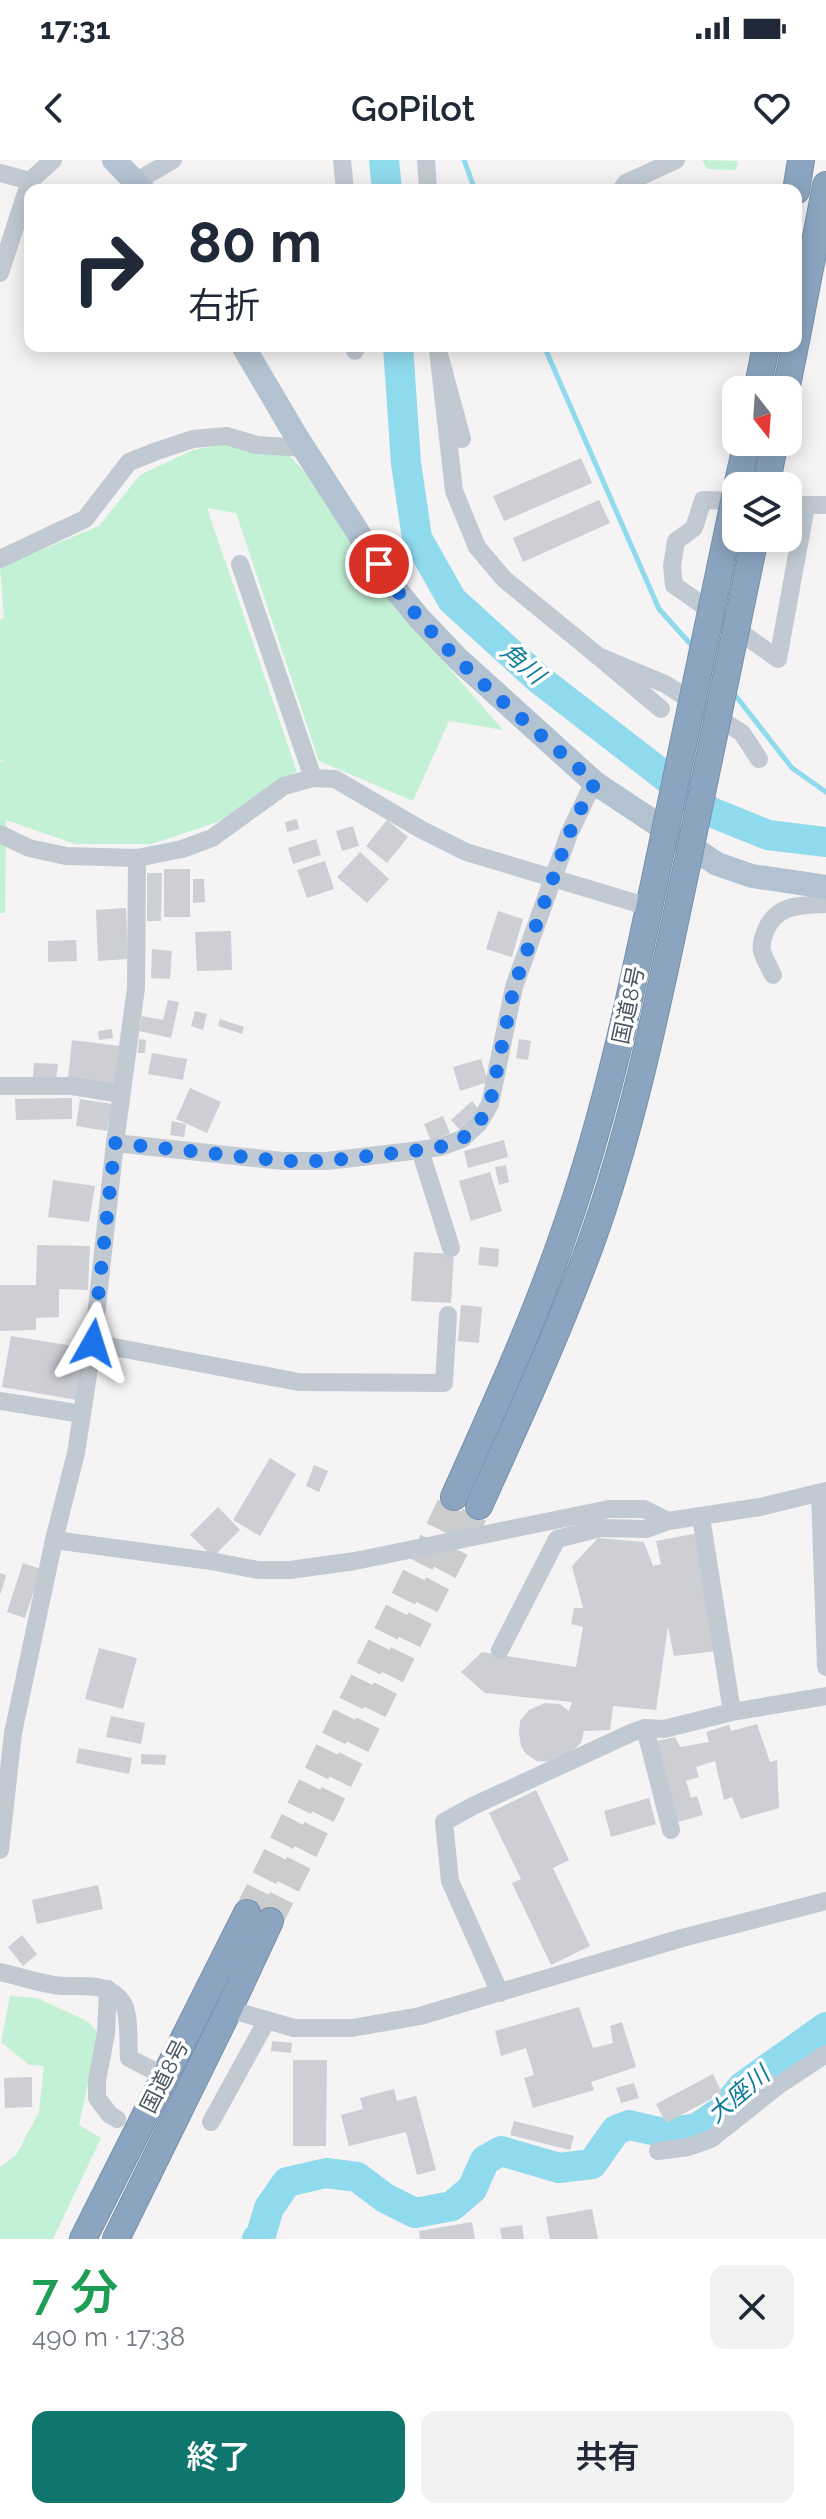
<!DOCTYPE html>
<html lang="ja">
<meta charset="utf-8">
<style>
body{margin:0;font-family:Raleway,"Noto Sans JP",sans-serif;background:#f2f2f3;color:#1f2937;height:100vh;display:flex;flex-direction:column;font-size:30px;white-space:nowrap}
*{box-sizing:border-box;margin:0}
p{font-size:26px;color:#747a83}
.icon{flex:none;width:44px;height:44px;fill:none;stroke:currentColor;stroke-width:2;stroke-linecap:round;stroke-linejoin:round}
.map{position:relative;height:2079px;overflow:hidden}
.drawer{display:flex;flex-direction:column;background:#fff;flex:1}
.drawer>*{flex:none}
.guide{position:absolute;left:24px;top:24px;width:778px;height:168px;border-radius:16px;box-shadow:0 4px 20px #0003;background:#fff;color:#1f2937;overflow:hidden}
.needle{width:52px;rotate:163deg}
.tools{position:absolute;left:722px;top:216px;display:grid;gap:16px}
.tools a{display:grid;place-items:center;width:80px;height:80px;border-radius:16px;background:#fff;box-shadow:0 4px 20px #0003;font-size:40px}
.pin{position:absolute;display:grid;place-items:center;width:68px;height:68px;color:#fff;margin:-34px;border:4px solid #fff;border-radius:50%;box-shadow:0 2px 8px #0007}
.me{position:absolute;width:88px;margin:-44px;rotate:6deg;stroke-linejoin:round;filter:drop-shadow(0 0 6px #0008)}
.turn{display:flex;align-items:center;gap:28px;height:168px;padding:0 32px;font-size:36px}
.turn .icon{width:104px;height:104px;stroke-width:2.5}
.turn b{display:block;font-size:56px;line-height:68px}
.round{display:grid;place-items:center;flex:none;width:84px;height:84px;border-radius:16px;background:#f2f2f3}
.overview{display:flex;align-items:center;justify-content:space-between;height:136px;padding:0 32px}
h1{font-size:48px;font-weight:600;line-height:60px;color:#1e9e55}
.button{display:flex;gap:16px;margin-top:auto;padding:16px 32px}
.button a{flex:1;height:92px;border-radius:16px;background:#0f766e;color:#fff;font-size:32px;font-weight:600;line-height:92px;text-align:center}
.button a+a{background:#f2f2f3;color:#1f2937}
.status{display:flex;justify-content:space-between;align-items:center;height:56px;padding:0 40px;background:#fff;direction:ltr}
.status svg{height:22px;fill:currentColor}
header{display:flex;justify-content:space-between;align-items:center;height:104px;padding:0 32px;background:#fff;font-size:36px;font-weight:600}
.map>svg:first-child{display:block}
.green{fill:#c3f1d5}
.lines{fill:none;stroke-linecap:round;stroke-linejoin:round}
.stream{stroke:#90daee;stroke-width:5}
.river{stroke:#90daee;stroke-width:30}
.building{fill:#cdcfd5}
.highway-tunnel{stroke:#caccce;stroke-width:26;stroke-dasharray:26 13;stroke-linecap:butt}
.highway-casing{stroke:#7690ad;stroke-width:28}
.minor{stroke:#c1cad2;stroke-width:18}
.major{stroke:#b3c2d1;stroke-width:24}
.highway{stroke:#8ba5c1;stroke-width:26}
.highway-bridge-casing{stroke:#7690ad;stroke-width:28;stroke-linecap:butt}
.highway-bridge{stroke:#8ba5c1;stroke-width:26}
.route{stroke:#1a73e8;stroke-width:14;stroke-dasharray:0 25.2}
.labels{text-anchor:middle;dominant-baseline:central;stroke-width:7;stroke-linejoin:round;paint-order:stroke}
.street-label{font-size:22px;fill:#4a5661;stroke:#fff}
.water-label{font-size:24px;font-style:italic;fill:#0c7c9b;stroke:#fff}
</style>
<div class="status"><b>17:31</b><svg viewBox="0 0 49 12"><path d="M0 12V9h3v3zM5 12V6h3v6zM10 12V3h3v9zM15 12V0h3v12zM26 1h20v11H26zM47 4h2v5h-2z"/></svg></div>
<header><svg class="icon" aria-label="back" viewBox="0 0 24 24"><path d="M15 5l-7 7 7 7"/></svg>GoPilot<svg class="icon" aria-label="heart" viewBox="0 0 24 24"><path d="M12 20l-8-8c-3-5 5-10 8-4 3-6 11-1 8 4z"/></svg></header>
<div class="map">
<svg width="826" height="2079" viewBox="0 0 826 2079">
<rect width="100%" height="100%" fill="#f5f3f3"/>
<g class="green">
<path d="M702,0L738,1L736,10L707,9Z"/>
<path d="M231,283L289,295L325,334L387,437L503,570L449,561L413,641L319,601L236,353L207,348L297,612L217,662L152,684H75L6,660L5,753H0V601L6,603L0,599V460L4,457L0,407L99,366L140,315L193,290Z"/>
<path d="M10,1836L37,1838L87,1861L99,1873L79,1965L101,1978L53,2079H0V2007L16,1995L39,1952L44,1906L29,1905L1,1882Z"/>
</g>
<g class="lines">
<g class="stream">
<path d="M464,0L475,30"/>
<path d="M544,186L659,449L694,488"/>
<path d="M732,531L792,608L826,632"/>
</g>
<g class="river">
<path d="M384,0L387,30"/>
<path d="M398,186L406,303L417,378L452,440L540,520L711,652L768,675L826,682"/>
<path d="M257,2079L261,2075L269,2048L287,2022L326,2013L357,2017L385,2038L415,2053L452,2046L472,2029L485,2000L501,1991L559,2008L592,2004L616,1970L629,1965L664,1973L697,1968L722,1951L742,1927L826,1867"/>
</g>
</g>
<g class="building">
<path d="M581,298L592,323L504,361L493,336Z"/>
<path d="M599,340L610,363L523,402L513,378Z"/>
<path d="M297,659L299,669L287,672L285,662Z"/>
<path d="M387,660L408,677L387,703L366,686Z"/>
<path d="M353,666L359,686L342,691L336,671Z"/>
<path d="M316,679L321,695L293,704L288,688Z"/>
<path d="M360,692L389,719L367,743L337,717Z"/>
<path d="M325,701L334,729L307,738L297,710Z"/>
<rect x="164" y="709" width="26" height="48"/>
<path d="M147,713H162L161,761H147Z"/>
<path d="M193,719H204L205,742L193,743Z"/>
<path d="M126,748L128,799L98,801L96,750Z"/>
<path d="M498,751L523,759L512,797L486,789Z"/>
<path d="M231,771L232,810L197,811L195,772Z"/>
<path d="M76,780L77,801L48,802V781Z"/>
<path d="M152,789L172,791L170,819L151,818Z"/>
<path d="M168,840L179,842L171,878L139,871L142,856L163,860Z"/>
<path d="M195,851L207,854L203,870L191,866Z"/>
<path d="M220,859L244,867L242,874L218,866Z"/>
<path d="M112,869L113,878L99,880L98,871Z"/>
<path d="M139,879L146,880L145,893H138Z"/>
<path d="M519,879L531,881L528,900L516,898Z"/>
<path d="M72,880L120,886L115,924L68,918Z"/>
<path d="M152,893L187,899L183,920L148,914Z"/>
<path d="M481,899L488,922L460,931L453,907Z"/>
<path d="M34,903L58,904L56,919L33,917Z"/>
<path d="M190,928L221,942L207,973L176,959Z"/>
<path d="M72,938V959L16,960L15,939Z"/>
<path d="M80,939L112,944L107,971L76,966Z"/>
<path d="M472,941L480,950L459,969L451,960Z"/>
<path d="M443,956L450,973L431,981L424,964Z"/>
<path d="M172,961L186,964L184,977L170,975Z"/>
<path d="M504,980L508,997L468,1008L464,991Z"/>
<path d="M506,1005L509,1022L499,1025L495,1007Z"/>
<path d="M490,1012L502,1051L471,1061L459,1021Z"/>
<path d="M53,1020L95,1026L89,1062L48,1057Z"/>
<path d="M37,1085L90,1086L88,1130L59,1129V1157L36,1158V1170L0,1171V1125H36Z"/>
<path d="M480,1087L499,1089L498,1107L478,1105Z"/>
<path d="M414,1092L454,1094L451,1143L411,1141Z"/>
<path d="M461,1145L482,1147L479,1183L458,1181Z"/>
<path d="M11,1176L86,1188L77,1240L2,1227Z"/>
<path d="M270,1298L296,1314L260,1376L233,1360Z"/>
<path d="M314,1305L328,1311L319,1332L306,1326Z"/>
<path d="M218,1347L240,1370L213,1397L190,1375Z"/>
<path d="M698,1373L717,1491L674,1496L668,1467L656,1550L613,1546L610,1570L584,1571L581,1583L569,1594L553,1602L537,1601L526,1594L521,1586L519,1573L520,1561L529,1550L545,1543L560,1544L569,1551L572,1542L485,1533L461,1512L482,1492L576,1507L583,1467L571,1464L574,1448H583L572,1406L598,1378L644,1382L653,1406L661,1404L656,1381Z"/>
<path d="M23,1403L41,1409L25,1458L7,1452Z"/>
<path d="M0,1413L6,1415L1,1433H0Z"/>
<path d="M99,1488L137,1498L123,1549L85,1539Z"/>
<path d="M111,1556L145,1563L141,1584L106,1577Z"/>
<path d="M757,1564L770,1602L777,1600L779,1648L741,1659L732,1637L724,1640L715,1601L696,1607L699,1617L686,1621L691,1638L697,1636L703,1655L675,1663L657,1581L675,1577L680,1587L709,1582L706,1572L729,1565L731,1571Z"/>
<path d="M79,1588L132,1598L129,1614L76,1603Z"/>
<path d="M141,1594L166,1595L165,1605L141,1604Z"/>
<path d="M536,1630L569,1700L553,1708L590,1786L551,1805L512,1723L521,1719L489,1653Z"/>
<path d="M649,1638L656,1664L611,1677L604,1651Z"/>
<path d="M98,1725L103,1749L37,1764L32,1740Z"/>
<path d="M22,1775L37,1794L23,1806L8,1787Z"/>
<path d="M579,1847L593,1888L613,1883L610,1866L622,1862L636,1907L591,1922L594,1930L533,1948L524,1918L534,1915L526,1888L501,1896L495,1871Z"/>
<path d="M272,1881L292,1883L291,1893L271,1891Z"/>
<path d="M293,1900H327L326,1986H293Z"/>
<path d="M713,1914L722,1933L666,1963L656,1944Z"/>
<path d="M32,1917V1947L5,1948L4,1918Z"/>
<path d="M634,1923L639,1938L621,1943L616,1928Z"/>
<path d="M394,1929L397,1941L416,1936L436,2010L417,2015L406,1972L349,1986L341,1955L363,1949L360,1938Z"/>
<path d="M514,1961L574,1976L570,1990L510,1975Z"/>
<path d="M592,2049L598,2079H550L546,2057Z"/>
<path d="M472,2062L475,2079H420L419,2071Z"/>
<path d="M522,2065L524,2079H502L500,2068Z"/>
</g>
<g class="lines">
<g class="highway-tunnel">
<path d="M247,1753L454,1337"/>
<path d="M270,1761L432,1434L479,1346"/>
</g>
<g class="highway-casing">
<g id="highway">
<path d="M796,31L801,0"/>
<path d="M796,181L826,25"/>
<path d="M757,230L766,186"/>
<path d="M786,230L795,186"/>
<path d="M737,326L747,282"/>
<path d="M766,326L775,282"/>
<path d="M454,1337C493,1250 533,1163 564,1073C607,951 633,825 659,700"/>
<path d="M479,1346C518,1260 558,1173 591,1083C635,961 660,832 687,705"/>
<path d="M83,2079L247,1753"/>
<path d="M116,2079L229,1849L270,1761"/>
</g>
</g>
<g class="minor">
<path d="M342,0L345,30"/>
<path d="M426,0L428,30"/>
<path d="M0,13L30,21"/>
<path d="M135,22L173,0"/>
<path d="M621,30L626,23L676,0"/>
<path d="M0,113L30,21L53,0"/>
<path d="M355,186V191"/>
<path d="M462,279L438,190L454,331L477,387L504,419L598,496"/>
<path d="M736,341L703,340L694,368L676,381L672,406L674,425L778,499L806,346"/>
<path d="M788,345H826"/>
<path d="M0,399L85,359L129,302L157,291L193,279L226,276L257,285L304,288"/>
<path d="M240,404L313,618"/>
<path d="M661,549L598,496L665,524L742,573L759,599"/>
<path d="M0,674L29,688L66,696L137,698L182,689L212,678L284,626L313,618L335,619L422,670L466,692L649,747"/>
<path d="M773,815C770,808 764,799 762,791C761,785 763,777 765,772C776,744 800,745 826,744"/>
<path d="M0,926H72L121,934"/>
<path d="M115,983L283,1001H327L420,990L440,987L462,979L479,963L490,944L514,827L569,674L587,636L595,623"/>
<path d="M420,990L451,1088"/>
<path d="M93,1183L299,1222L444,1223L448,1155"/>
<path d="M0,1241L82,1254"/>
<path d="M820,1333L826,1507"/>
<path d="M54,1380L211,1401L258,1410H290L355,1401L609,1349H644L668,1361L760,1347L826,1331"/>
<path d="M500,1490L557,1379L600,1368L646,1369L668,1361"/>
<path d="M732,1552L826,1536"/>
<path d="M645,1568L671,1670"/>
<path d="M0,1690L13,1573L54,1380L76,1293L93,1183L115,983L136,828L137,698"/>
<path d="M0,1812C18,1816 36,1822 54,1825C77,1829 108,1819 123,1843C130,1854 128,1885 129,1898L164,1916"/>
<path d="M108,1829L106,1873L97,1921V1938L110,1955L117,1959"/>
<path d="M500,1833L450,1721L444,1662L473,1646L631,1573L645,1568L664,1569L732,1552L701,1357"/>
<path d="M229,1849L294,1868H352L420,1856L682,1778L826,1741"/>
<path d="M211,1962L267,1860"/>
<path d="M658,1991L688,1987L711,1979L779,1925L826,1894"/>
</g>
<g class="major">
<path d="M114,0L143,30"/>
<path d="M243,186L296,276L392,425L419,458L457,498L595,623L717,704L752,716L826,727"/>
</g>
<use href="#highway" class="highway"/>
<g class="highway-bridge-casing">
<g id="highway-bridge">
<path d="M659,700L736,332"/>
<path d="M687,705L755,378"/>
</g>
</g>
<use href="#highway-bridge" class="highway-bridge"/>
</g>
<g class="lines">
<path class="route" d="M93,1183L115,983L283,1001H327L420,990L440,987L462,979L479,963L490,944L514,827L569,674L587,636L595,623C523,558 430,486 379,404"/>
</g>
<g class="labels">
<g class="street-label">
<text transform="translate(628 845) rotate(-78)">国道8号</text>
<text transform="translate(164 1916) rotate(-63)">国道8号</text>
</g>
<g class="water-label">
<text transform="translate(523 503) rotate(41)">角川</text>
<text transform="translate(738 1934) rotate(-40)">大座川</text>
</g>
</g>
</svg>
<div class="tools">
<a><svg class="needle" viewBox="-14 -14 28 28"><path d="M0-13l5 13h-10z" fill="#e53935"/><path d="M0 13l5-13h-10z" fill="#747a83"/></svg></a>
<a><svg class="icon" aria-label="layers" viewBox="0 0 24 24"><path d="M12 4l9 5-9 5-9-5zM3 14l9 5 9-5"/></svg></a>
</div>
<div class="pin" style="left:379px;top:404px;background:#d93025"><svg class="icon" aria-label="arrive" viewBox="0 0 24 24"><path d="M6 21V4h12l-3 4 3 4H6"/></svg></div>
<svg class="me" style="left:93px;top:1183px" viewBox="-20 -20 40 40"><path d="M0-17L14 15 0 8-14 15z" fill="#1a73e8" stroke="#fff" stroke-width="4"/></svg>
<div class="guide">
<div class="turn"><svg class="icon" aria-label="right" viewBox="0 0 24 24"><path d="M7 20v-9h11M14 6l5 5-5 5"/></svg><div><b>80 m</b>右折</div></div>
</div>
</div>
<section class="drawer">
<div class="overview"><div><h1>7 分</h1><p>490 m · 17:38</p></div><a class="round"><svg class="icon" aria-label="close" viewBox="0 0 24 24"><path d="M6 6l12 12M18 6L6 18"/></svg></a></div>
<div class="button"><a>終了</a><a>共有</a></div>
</section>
